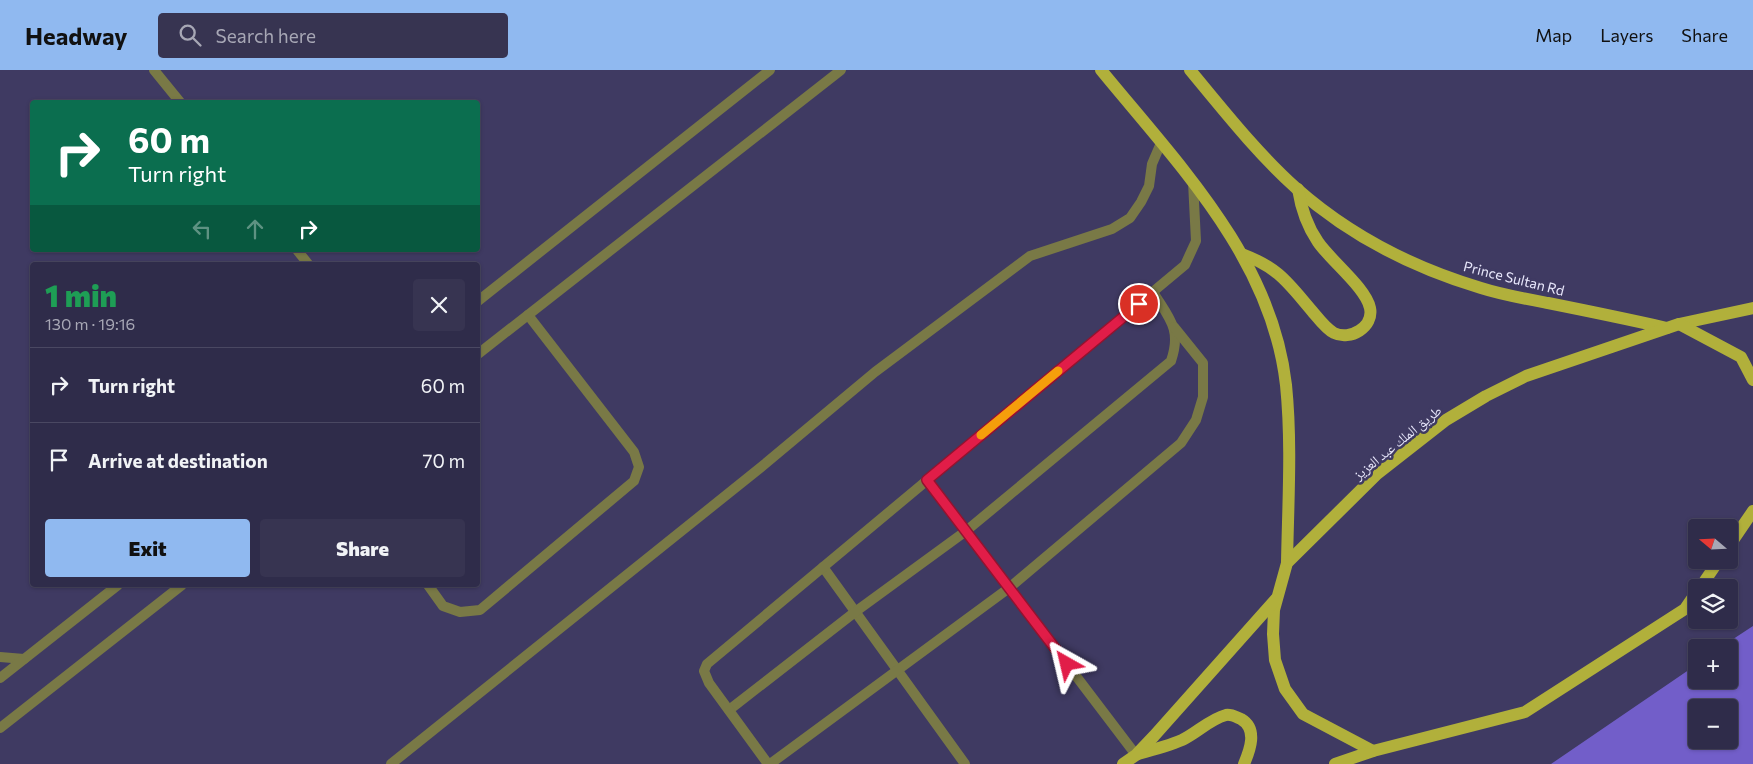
<!DOCTYPE html>
<meta charset="utf-8">
<style>
body{margin:0;font-family:Commissioner,"Noto Naskh Arabic",sans-serif;background:#373451;color:#f1f3f6;height:100vh;display:flex;flex-direction:column;font-size:19px;white-space:nowrap}
*{box-sizing:border-box;margin:0}
p{font-size:16px;color:#a7a7b5}
.icon{flex:none;width:28px;height:28px;fill:none;stroke:currentColor;stroke-width:2;stroke-linecap:round;stroke-linejoin:round}
.map{position:relative;flex:1;overflow:hidden}
.details{position:absolute;left:30px;top:192px;width:450px;height:325px;display:flex;flex-direction:column;background:#2f2c4a;border-radius:5px;box-shadow:0 1px 4px #0004,0 0 0 1px #4a4862}
.details>*{flex:none}
.hud{position:absolute;left:30px;top:30px;width:450px;height:152px;border-radius:5px;box-shadow:0 1px 4px #0004,0 0 0 1px #4a4862;background:#0b6e4f;color:#fff;overflow:hidden}
.needle{width:32px;rotate:289deg}
.buttons{position:absolute;left:1688px;top:449px;display:grid;gap:10px}
.buttons a{display:grid;place-items:center;width:50px;height:50px;border-radius:5px;background:#2f2c4a;box-shadow:0 1px 4px #0004,0 0 0 1px #4a4862;font-size:25px}
.pin{position:absolute;display:grid;place-items:center;width:42px;height:42px;color:#fff;margin:-21px;border:2px solid #fff;border-radius:50%;box-shadow:0 1px 5px #0007}
.me{position:absolute;width:55px;margin:-28px;rotate:323deg;stroke-linejoin:round;filter:drop-shadow(0 0 4px #0008)}
.turn{display:flex;align-items:center;gap:18px;height:105px;padding:0 15px;font-size:22px}
.turn .icon{width:65px;height:65px;stroke-width:2.5}
.turn b{display:block;font-size:35px;line-height:42px}
.lanes{display:flex;align-items:center;height:48px;padding:0 15px;background:#0003;justify-content:center;gap:25px;direction:ltr}
.lanes .off{opacity:.35}
.round{display:grid;place-items:center;flex:none;width:52px;height:52px;border-radius:5px;background:#373451}
.head{display:flex;align-items:center;justify-content:space-between;height:85px;padding:0 15px}
h1{font-size:30px;font-weight:800;line-height:38px;color:#1e9e55}
.primary-button{display:flex;gap:10px;margin-top:auto;padding:10px 15px}
.primary-button a{flex:1;height:58px;border-radius:5px;background:#90b9f0;color:#111;font-size:20px;font-weight:800;line-height:58px;text-align:center}
.primary-button a+a{background:#373451;color:#f1f3f6}
ul{padding:0;list-style:none}
li{display:flex;align-items:center;gap:15px;height:75px;padding:0 15px;border-top:1px solid #4a4862}
li div{flex:1}
li b{display:block;font-size:19px}
li em{font-style:normal}
header{display:flex;align-items:center;gap:30px;box-sizing:border-box;height:70px;padding:0 25px;background:#90b9f0;color:#111}
header strong{font-size:24px}
nav{display:flex;gap:28px;margin-inline-start:auto;font-size:18px}
.search{width:350px;height:45px;background:#373451;display:flex;align-items:center;gap:12px;box-sizing:border-box;padding:0 18px;border-radius:5px;color:#a7a7b5;font-size:19px}
.map>svg:first-child{display:block}
.forest{fill:#725ec9;fill-rule:evenodd}
.lines{fill:none;stroke-linecap:round;stroke-linejoin:round}
.service{stroke:#797946;stroke-width:10}
.minor{stroke:#797946;stroke-width:10}
.tertiary{stroke:#797946;stroke-width:10}
.primary{stroke:#b1b03b;stroke-width:12}
.route-casing{stroke:#92132f;stroke-width:12}
.route{stroke:#e11d48;stroke-width:9}
.slow{stroke:#f59e0b;stroke-width:9}
.labels{text-anchor:middle;dominant-baseline:central;stroke-width:5;stroke-linejoin:round;paint-order:stroke}
.street-label{font-size:14px;fill:#e8e7fb;stroke:#3f3a62}
</style>
<header>
<strong>Headway</strong>
<div class="search"><svg class="icon" aria-label="search" viewBox="0 0 24 24"><circle cx="10" cy="10" r="6"/><path d="M15 15l6 6"/></svg>Search here</div>
<nav><a>Map</a><a>Layers</a><a>Share</a></nav>
</header>
<div class="map">
<svg width="1753" height="694" viewBox="0 0 1753 694">
<rect width="100%" height="100%" fill="#3f3a62"/>
<path class="forest" d="M1753,556V694H1551L1696,595V610H1729V578L1721,577ZM1696,638H1729V670H1696Z"/>
<g class="lines">
<g class="service">
<path d="M927,410L1136,685"/>
<path d="M823,497L965,694"/>
<path d="M428,515L443,536L460,542L480,540L634,411L639,397L634,382L528,245"/>
<path d="M729,640L855,542L966,461L1171,291C1182,259 1169,248 1153,222"/>
<path d="M391,694L760,398L875,302L1030,186L1112,159L1130,148L1141,132L1149,116L1152,94L1161,73"/>
<path d="M768,694L709,613L704,601L707,594L1185,195L1196,171L1193,112"/>
<path d="M770,694L1009,518L1181,373L1196,350L1203,327V293L1174,257"/>
</g>
<g class="minor">
<path d="M154,0L180,32"/>
<path d="M297,180L309,195"/>
</g>
<g class="tertiary">
<path d="M478,231L770,0"/>
<path d="M478,284L841,0"/>
<path d="M0,587L24,589"/>
<path d="M0,608L118,515"/>
<path d="M0,658L182,515"/>
</g>
<g class="primary">
<path d="M1101,0C1178,94 1272,189 1286,315C1292,374 1288,434 1287,493"/>
<path d="M1190,0C1224,41 1257,83 1296,118C1349,165 1414,198 1481,218C1503,225 1526,229 1548,233C1588,241 1627,249 1667,258"/>
<path d="M1242,184C1279,198 1288,213 1312,241C1318,248 1326,259 1334,263C1350,271 1374,257 1370,238C1366,218 1331,191 1318,172C1307,156 1301,138 1298,119"/>
<path d="M1679,254L1753,238"/>
<path d="M1729,476L1753,441"/>
<path d="M1700,518L1719,490"/>
<path d="M1373,681L1303,644L1285,619L1275,590L1273,564L1274,540L1287,493L1377,404L1446,350L1486,326L1526,306L1679,254L1741,287L1753,310"/>
<path d="M1138,684C1153,680 1168,676 1182,670C1197,663 1210,649 1226,645C1231,644 1236,647 1241,649C1258,659 1250,680 1244,694"/>
<path d="M1123,694L1136,685L1154,666L1276,529"/>
<path d="M1335,694L1373,681L1525,642L1685,539L1696,523"/>
</g>
</g>
<g class="lines">
<g class="route-casing">
<path id="route" d="M1067,594L927,410L1139,234"/>
</g>
<use href="#route" class="route"/>
<path class="slow" d="M981,365L1058,301"/>
</g>
<g class="labels">
<g class="street-label">
<text transform="translate(1514 208) rotate(14)">Prince Sultan Rd</text>
<text transform="translate(1397 372) rotate(-39)">طريق الملك عبد العزيز</text>
</g>
</g>
</svg>
<div class="buttons">
<a><svg class="needle" viewBox="-14 -14 28 28"><path d="M0-13l5 13h-10z" fill="#e53935"/><path d="M0 13l5-13h-10z" fill="#a7a7b5"/></svg></a>
<a><svg class="icon" aria-label="layers" viewBox="0 0 24 24"><path d="M12 4l9 5-9 5-9-5zM3 14l9 5 9-5"/></svg></a>
<a>+</a>
<a>−</a>
</div>
<div class="pin" style="left:1139px;top:234px;background:#d93025"><svg class="icon" aria-label="arrive" viewBox="0 0 24 24"><path d="M6 21V4h12l-3 4 3 4H6"/></svg></div>
<svg class="me" style="left:1067px;top:594px" viewBox="-20 -20 40 40"><path d="M0-17L14 15 0 8-14 15z" fill="#e11d48" stroke="#fff" stroke-width="4"/></svg>
<div class="hud">
<div class="turn"><svg class="icon" aria-label="right" viewBox="0 0 24 24"><path d="M7 20v-9h11M14 6l5 5-5 5"/></svg><div><b>60 m</b>Turn right</div></div>
<div class="lanes"><svg class="icon off" aria-label="left" viewBox="0 0 24 24"><path d="M17 20v-9H6M10 6l-5 5 5 5"/></svg><svg class="icon off" aria-label="ahead" viewBox="0 0 24 24"><path d="M12 20V5M6 11l6-6 6 6"/></svg><svg class="icon" aria-label="right" viewBox="0 0 24 24"><path d="M7 20v-9h11M14 6l5 5-5 5"/></svg></div>
</div>
<section class="details">
<div class="head"><div><h1>1 min</h1><p>130 m · 19:16</p></div><a class="round"><svg class="icon" aria-label="close" viewBox="0 0 24 24"><path d="M6 6l12 12M18 6L6 18"/></svg></a></div>
<ul>
<li><svg class="icon" aria-label="right" viewBox="0 0 24 24"><path d="M7 20v-9h11M14 6l5 5-5 5"/></svg><div><b>Turn right</b></div><em>60 m</em></li>
<li><svg class="icon" aria-label="arrive" viewBox="0 0 24 24"><path d="M6 21V4h12l-3 4 3 4H6"/></svg><div><b>Arrive at destination</b></div><em>70 m</em></li>
</ul>
<div class="primary-button"><a>Exit</a><a>Share</a></div>
</section>
</div>
